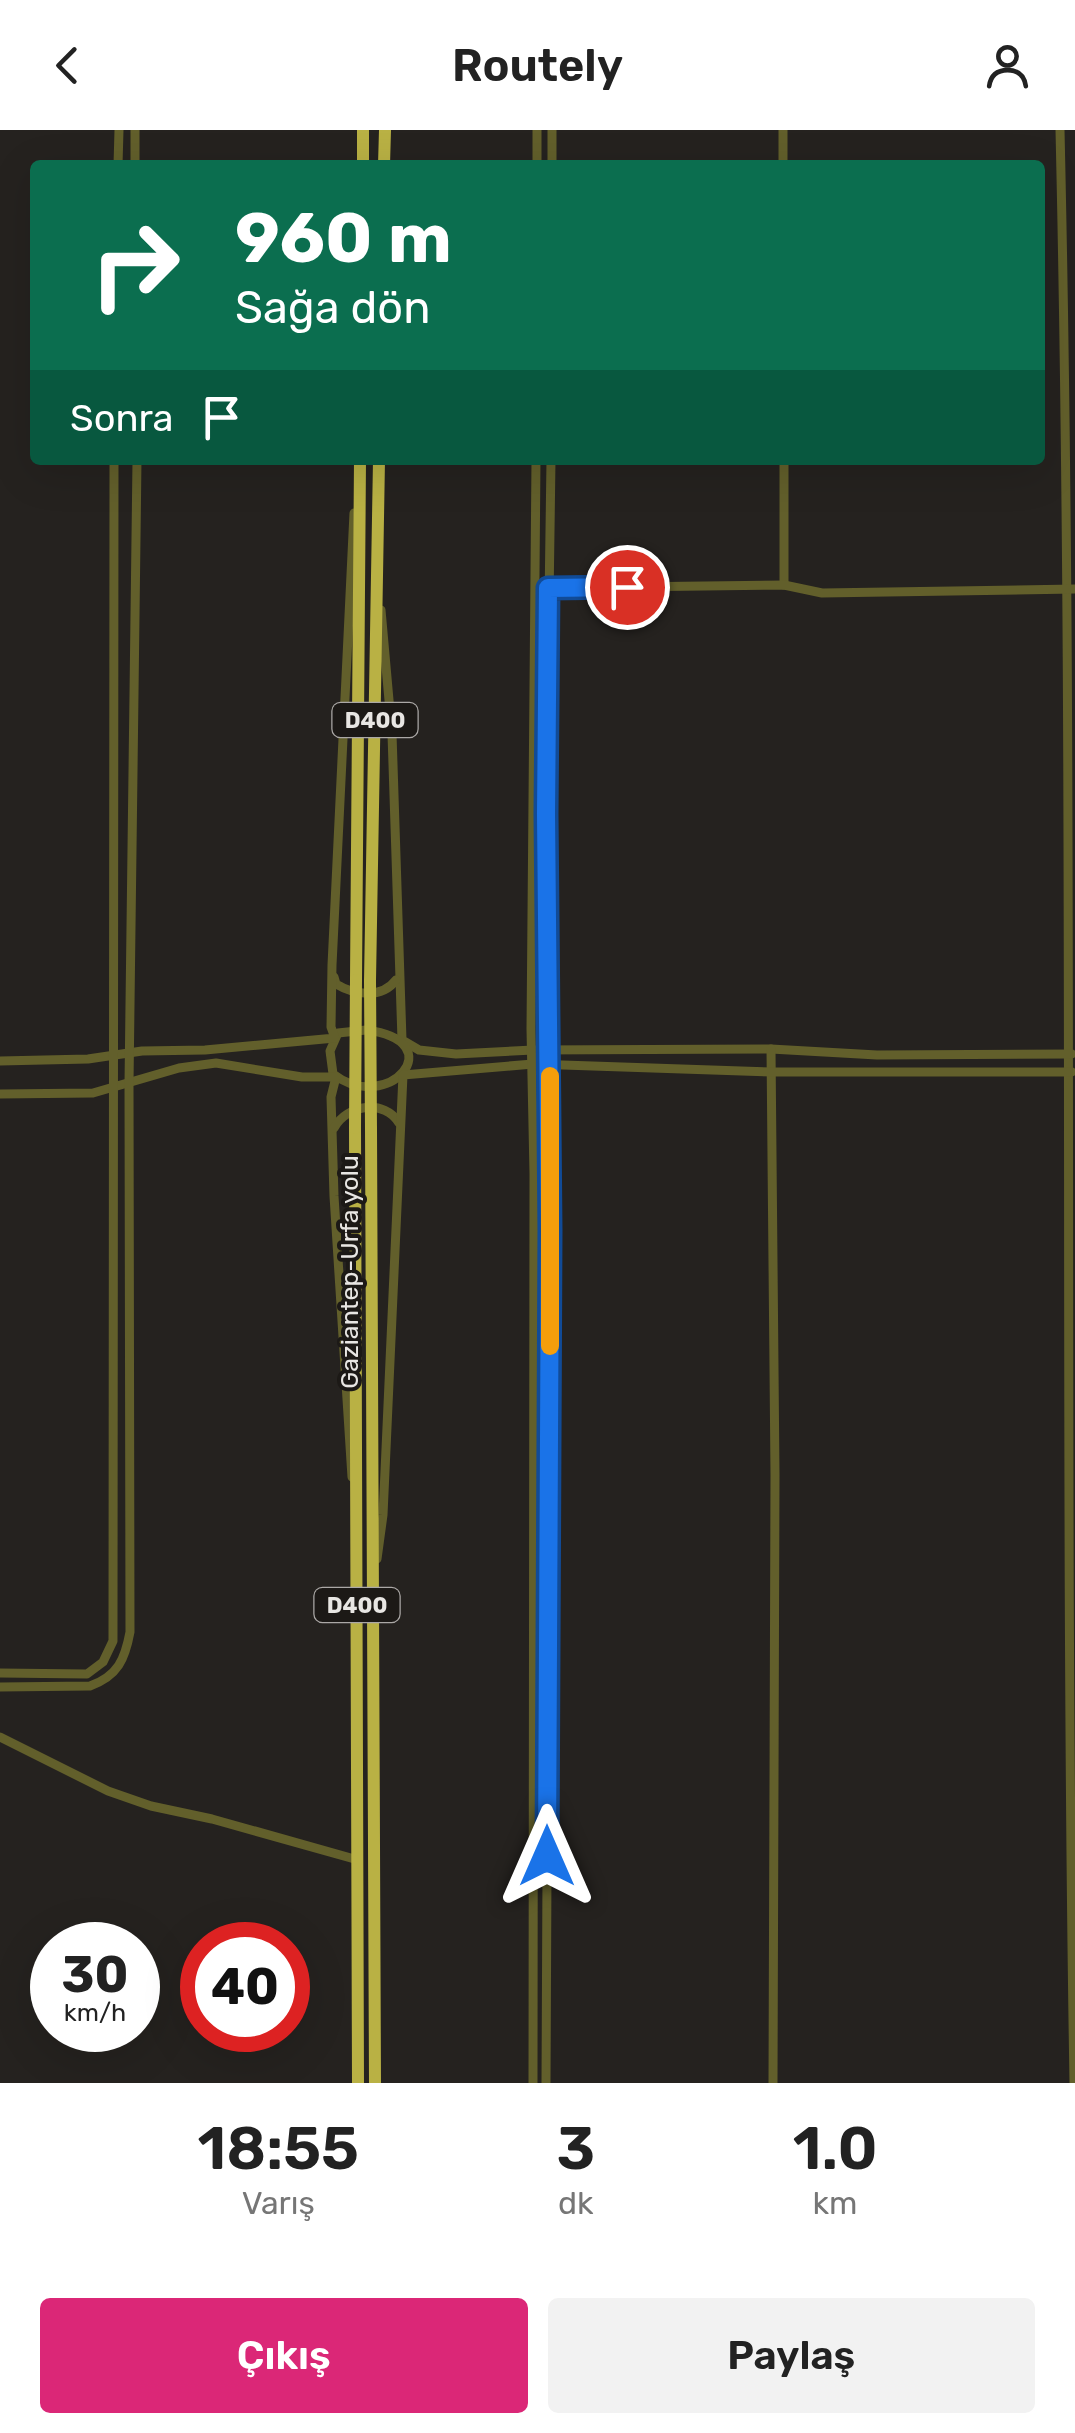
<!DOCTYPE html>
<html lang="tr">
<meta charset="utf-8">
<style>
body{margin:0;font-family:Rubik,sans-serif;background:#f2f2f2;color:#222;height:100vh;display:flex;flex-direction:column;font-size:38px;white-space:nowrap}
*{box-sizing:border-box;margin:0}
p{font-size:32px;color:#767676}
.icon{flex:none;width:55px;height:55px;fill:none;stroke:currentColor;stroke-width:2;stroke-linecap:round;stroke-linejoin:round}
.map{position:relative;height:1953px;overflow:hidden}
.sheet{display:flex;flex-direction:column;background:#fff;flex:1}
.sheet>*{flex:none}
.banner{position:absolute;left:30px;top:30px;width:1015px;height:305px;border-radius:10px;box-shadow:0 10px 40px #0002;background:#0b6e4f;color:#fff;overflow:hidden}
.speed{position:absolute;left:30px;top:1792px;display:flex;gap:20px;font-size:50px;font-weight:700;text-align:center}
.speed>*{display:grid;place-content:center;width:130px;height:130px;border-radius:50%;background:#fff;box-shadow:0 10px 40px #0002;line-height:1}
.speed small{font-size:25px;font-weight:400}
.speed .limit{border:15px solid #d22;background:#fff;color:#111}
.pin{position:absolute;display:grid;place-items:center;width:85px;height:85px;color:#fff;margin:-42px;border:5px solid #fff;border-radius:50%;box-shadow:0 2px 10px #0007}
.me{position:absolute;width:110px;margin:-55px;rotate:0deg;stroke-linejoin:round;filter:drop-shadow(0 0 8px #0008)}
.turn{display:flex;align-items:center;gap:35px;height:210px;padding:0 40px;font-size:45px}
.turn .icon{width:130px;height:130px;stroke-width:2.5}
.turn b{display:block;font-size:70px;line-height:85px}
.then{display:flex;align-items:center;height:95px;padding:0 40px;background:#0003;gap:20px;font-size:38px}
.eta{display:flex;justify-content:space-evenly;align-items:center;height:170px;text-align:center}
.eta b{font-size:60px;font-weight:600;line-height:70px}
.button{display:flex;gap:20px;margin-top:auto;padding:20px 40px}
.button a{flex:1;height:115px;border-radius:10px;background:#db2777;color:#fff;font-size:40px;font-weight:600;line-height:115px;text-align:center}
.button a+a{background:#f2f2f2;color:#222}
header{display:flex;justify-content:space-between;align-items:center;height:130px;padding:0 40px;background:#fff;font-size:45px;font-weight:600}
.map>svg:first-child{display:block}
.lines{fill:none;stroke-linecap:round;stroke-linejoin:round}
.minor{stroke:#625f2b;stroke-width:9}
.highway{stroke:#b9b144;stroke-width:12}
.highway-bridge{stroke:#b9b144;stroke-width:12}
.route-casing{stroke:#114b97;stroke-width:25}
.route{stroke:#1a73e8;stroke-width:18}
.slow{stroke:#f59e0b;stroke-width:18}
.labels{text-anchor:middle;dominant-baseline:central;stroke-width:8;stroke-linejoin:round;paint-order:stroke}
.shield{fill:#1c1916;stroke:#aba8a6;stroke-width:2.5}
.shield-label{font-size:22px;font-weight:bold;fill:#e8e6e3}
.street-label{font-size:25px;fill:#e8e6e3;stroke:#1c1916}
</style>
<header><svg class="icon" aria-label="back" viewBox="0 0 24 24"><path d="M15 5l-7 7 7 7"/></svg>Routely<svg class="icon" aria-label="person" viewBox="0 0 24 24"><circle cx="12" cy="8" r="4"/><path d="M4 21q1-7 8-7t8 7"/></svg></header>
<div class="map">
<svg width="1075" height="1953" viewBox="0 0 1075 1953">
<rect width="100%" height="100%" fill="#25221f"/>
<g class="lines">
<g class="minor">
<path d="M135,0V35"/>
<path d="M552,0V35"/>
<path d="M783,0V35"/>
<path d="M1060,0C1075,651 1063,1302 1074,1953"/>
<path d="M118,35L119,0"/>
<path d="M537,35V0"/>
<path d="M784,455V330"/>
<path d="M544,458L784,455L822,463L1075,459"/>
<path d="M381,480L392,604L402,910L419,920L456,924L533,920L771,919L877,925L1072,924"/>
<path d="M334,847L336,854C354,865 382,869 396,850"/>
<path d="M366,900C454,911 388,986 333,944L330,921L338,903Z"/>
<path d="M771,919L775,1345L773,1953"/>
<path d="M0,931L88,929L142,921L205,920L335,908L331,897L332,835L354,383"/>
<path d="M0,964L93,963L179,938L216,933L302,947H336L331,967L334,1066L352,1347"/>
<path d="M334,998C347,974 385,969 399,993"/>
<path d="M377,1429L383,1385L403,945L533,934L773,942H1072"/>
<path d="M0,1543L87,1544L103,1532L113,1511L114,330"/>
<path d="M0,1557L90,1556C118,1546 125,1529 130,1502L129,953L137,330"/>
<path d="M0,1607L108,1661L151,1676L212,1689L358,1730"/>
<path d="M533,1953L534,1044L531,899L536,330"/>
<path d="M546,1953L550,1100L546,684L551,330"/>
</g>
<g class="highway">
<path d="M363,35V0"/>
<path d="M384,35L385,0"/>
<path d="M356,850L360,330"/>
<path d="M370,851L379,330"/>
<path d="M355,998L358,1953"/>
<path d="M371,999L375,1953"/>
</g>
<g class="highway-bridge">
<path d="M370,851L371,999"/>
<path d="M355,998L356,850"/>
</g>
</g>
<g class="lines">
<g class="route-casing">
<path id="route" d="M547,1726L550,1100L546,684L548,458L627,457"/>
</g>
<use href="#route" class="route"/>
<path class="slow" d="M550,1216V946"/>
</g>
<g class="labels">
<g class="shield">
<rect x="332.5" y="573" width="85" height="34" rx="8"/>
<rect x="314.5" y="1458" width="85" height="34" rx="8"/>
</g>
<g class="shield-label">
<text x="375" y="590">D400</text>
<text x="357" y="1475">D400</text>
</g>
<g class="street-label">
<text transform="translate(349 1142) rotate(-90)">Gaziantep-Urfa yolu</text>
</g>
</g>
</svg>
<div class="speed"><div>30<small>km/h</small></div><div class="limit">40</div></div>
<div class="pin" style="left:627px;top:457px;background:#d93025"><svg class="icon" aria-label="arrive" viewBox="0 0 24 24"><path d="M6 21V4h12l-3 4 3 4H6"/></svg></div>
<svg class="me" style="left:547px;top:1726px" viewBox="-20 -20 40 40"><path d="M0-17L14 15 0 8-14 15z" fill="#1a73e8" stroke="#fff" stroke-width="4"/></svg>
<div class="banner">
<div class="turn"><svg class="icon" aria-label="right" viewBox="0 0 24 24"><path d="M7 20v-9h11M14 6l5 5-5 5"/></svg><div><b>960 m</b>Sağa dön</div></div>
<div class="then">Sonra<svg class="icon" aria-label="arrive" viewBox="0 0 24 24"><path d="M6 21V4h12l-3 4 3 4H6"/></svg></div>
</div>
</div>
<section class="sheet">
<div class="eta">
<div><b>18:55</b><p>Varış</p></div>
<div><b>3</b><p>dk</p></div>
<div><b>1.0</b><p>km</p></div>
</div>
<div class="button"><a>Çıkış</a><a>Paylaş</a></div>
</section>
